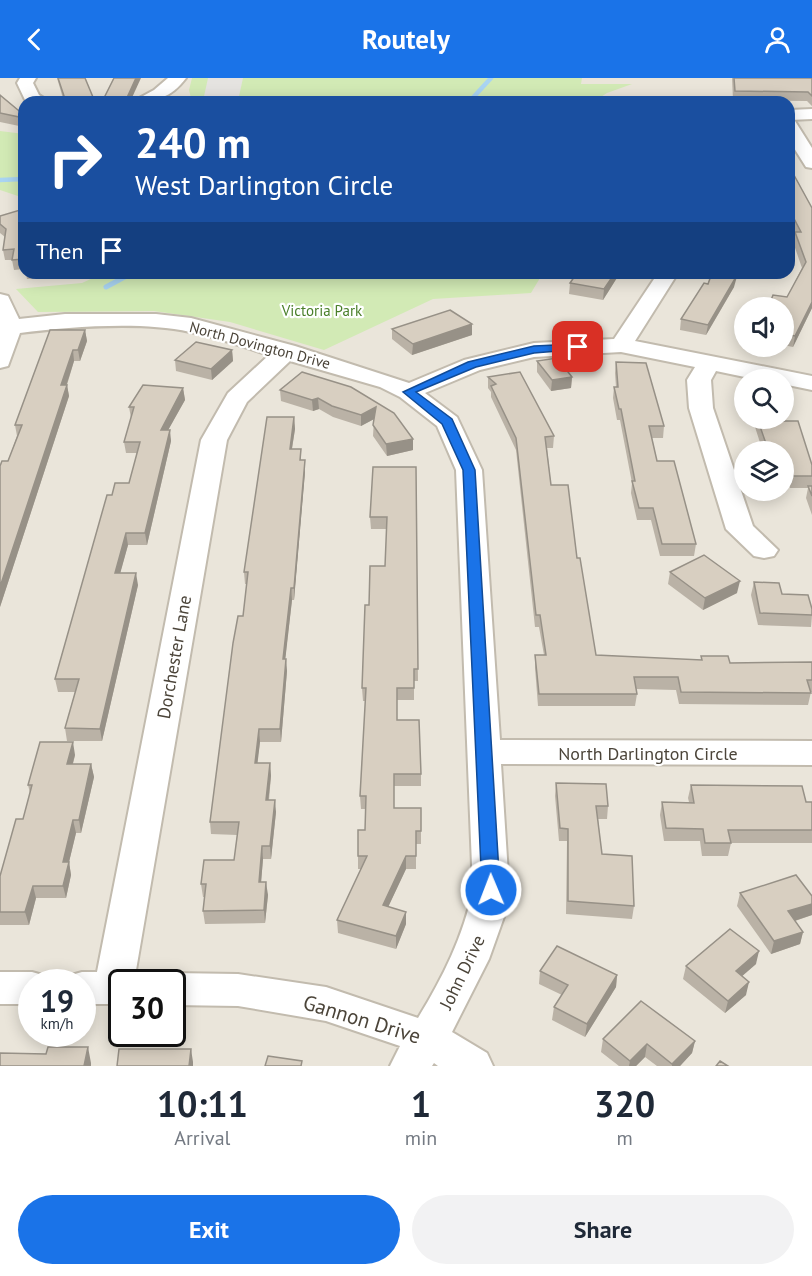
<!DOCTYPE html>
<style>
body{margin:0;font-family:"PT Sans",sans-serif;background:#f2f2f3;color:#1f2937;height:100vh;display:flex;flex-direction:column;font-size:22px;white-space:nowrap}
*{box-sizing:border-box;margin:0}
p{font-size:20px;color:#747a83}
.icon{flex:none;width:33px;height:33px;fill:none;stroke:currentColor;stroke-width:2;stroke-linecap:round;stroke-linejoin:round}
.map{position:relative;height:988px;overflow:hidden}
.sheet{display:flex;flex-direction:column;background:#fff;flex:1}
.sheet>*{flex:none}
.guide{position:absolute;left:18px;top:18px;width:777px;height:183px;border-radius:18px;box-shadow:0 3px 15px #0003;background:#1a4fa0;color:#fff;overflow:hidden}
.fabs{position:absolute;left:734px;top:219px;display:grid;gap:12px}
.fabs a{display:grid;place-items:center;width:60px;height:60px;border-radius:50%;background:#fff;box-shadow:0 3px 15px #0003;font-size:30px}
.speed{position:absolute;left:18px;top:891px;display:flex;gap:12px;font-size:30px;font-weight:700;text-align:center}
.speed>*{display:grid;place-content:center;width:78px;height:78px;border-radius:50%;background:#fff;box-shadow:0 3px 15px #0003;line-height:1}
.speed small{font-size:15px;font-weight:400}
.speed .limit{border:3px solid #111;border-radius:9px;background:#fff;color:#111}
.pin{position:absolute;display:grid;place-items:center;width:51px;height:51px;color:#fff;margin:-26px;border-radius:12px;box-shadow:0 3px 9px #0006}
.me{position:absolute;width:66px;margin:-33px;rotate:359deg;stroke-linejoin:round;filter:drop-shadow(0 0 4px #0008)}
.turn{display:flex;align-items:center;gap:21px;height:126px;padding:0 18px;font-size:27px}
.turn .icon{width:78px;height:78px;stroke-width:2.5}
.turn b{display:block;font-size:42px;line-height:51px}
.then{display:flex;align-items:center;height:57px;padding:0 18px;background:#0003;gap:12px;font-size:22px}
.eta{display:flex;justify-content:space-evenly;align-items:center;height:102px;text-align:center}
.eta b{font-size:36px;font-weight:600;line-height:42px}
.cta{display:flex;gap:12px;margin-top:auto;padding:12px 18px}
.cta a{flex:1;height:69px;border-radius:36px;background:#1a73e8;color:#fff;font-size:24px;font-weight:600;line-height:69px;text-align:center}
.cta a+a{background:#f2f2f3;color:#1f2937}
header{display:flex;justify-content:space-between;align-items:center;height:78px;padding:0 18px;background:#1a73e8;color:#fff;font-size:27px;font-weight:600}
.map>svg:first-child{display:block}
.residential{fill:#eae5da;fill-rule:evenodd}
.green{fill:#d2eab5}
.parking{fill:#e5e3e0}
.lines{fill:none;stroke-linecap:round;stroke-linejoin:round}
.stream-far1{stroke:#a9d4f2;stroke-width:4.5}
.stream{stroke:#a9d4f2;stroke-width:5}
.minor-casing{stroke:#c2bbae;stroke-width:4}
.minor{fill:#fff;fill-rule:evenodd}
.wall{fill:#bab2a6}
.shaded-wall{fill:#979187}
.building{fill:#d8cfc1;stroke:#979187;stroke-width:1.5}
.route{fill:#1a73e8;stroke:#114b97;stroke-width:1.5}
.labels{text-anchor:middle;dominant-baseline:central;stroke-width:4.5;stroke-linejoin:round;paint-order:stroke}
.far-park-label{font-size:15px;fill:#4a7f2a;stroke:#fff}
.far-street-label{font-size:15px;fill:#4b4439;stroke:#fff}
.street-label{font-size:18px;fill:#4b4439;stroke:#fff}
.near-street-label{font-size:21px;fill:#4b4439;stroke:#fff}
</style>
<header><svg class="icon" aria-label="back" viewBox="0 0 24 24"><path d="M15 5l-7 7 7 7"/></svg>Routely<svg class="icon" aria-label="person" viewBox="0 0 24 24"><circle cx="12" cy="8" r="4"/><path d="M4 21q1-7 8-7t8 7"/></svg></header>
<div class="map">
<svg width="812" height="988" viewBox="0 0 812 988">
<rect width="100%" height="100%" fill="#f6f3ec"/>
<path class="residential" d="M0,0H812V988H0ZM24,24H789V195H24ZM744,230H783V268H744ZM744,302H783V340H744ZM744,374H783V412H744ZM32,904H82V956H32ZM122,904H172V956H122Z"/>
<g class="green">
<path d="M192,0H582L581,6H632L607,15L593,24H192L189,12Z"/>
<path d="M0,53L24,56V120L0,112Z"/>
<path d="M104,195H543L531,215L433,221L324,272L230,244L154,233L38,234L16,211L82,205Z"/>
</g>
<path class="parking" d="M208,0H243L238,23H203Z"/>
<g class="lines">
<g class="stream-far1">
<path d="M469,24L491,0"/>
<path d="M0,102L24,101"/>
</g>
<path class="stream" d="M106,209L132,195"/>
<g class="minor-casing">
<g id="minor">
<path d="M20,0H36L33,5L39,17L50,24H26L17,5Z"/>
<path d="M168,0H186C171,20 155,24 132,24L154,12Z"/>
<path d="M812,31V41L790,42L795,43L812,70V90L806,89L789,62V32Z"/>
<path d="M658,195H678L635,263L812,298V312L783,306V302H759L716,293L711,302L713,330L753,448L778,472L774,478L764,480L754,478L726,451L689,330L687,302L695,289L621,274L534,279L480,292L425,315L457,339L482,392L500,662L812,663V687L501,686L509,812L505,836L489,881L452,954L487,975L493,988H438L434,985L432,988H390L400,968L326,943L238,928L172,927V904H156L158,899L172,895L238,896L326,909L418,940C443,899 463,859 473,812L456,392L437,348L400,319L380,309L290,283L247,324L227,362L135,898L139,904H122V926H82V904H65L68,898L82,894H97L201,362L228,315L269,277C243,269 217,259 190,254C140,243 70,249 20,255L8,288L0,290V216L8,218L19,241L65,236H156L191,240L295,268L409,305L464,282L534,265L614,261Z"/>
<path d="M0,894H32L46,898L49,904H32V926H0Z"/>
</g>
</g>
<use href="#minor" class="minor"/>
</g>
<g class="wall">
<path d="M57,0H85L95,24H64Z"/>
<path d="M732,0H812V28L807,23L733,22Z"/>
<path d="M0,17L24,37V49L0,44Z"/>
<path d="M789,88L812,130V230L793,269L783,267V230L787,219L802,190L793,164L794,155L789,144Z"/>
<path d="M24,135V191L14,192L12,182H5L3,172L5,159L0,155V138Z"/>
<path d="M26,195H61V199L27,201Z"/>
<path d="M620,195L603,222L569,216L570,205Z"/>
<path d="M708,206L734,209L706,257L680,252L681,241Z"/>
<path d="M472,246V257L412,277L392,261V251Z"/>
<path d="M85,252L87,263L80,283H74L67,307L69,318L0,529V388L8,383L17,358L15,347Z"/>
<path d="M753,268H777L774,275L752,271Z"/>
<path d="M232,272L233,283L212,302L176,293L175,282Z"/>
<path d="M537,283L572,299L571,310L551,313L537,294Z"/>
<path d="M616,284L664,348L663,360H652L657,383L696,466L694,478H660L651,442H637L631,415L632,405L620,342H617L613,320L614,309H616L615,295Z"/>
<path d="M488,299L554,358L553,370H547L551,407L577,480L596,577L701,582V578L730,585L812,584V614H811L808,627L679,626L676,612L636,611L637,616L635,628H538L535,590V577H544L539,549H535L516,372L491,319V314L488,310Z"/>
<path d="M351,309L413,372L387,378L373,358L374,341L361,348L333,339L319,331L313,333L281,323L280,312Z"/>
<path d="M183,310L185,322L168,352L171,363L147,467H128L120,495L138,507L102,663H67L65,650L75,614H58L55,601L112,417L129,405L137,375H126L124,364L131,340L129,329Z"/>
<path d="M294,339L295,351L292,371H301V382L305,394L294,522H292L285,581L287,593L281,664H260L257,685H270L271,698L269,722L276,734L271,781H263L261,804L268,817L265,845L205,846L203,833L205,819H203L201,806L234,782L237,757L211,756L210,744L243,538L247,506H245L244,494Z"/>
<path d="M756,340H781L780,343L812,387V437L806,420L808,410H790L786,397H783V374H763L755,349Z"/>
<path d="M416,389L418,603H414V622H397V642L421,696V708H394V730H421V766H416V791H406L388,829L406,846L396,871L338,855L337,842L361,791H358V778L365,752L366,731H361L360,718L366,623H363L362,610L369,527L385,488L387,451H371L370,439Z"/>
<path d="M670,494L737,515L703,532L668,506Z"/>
<path d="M754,504L782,516L812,537L811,549L758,547L751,517Z"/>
<path d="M75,677L73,686H91L94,699L81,755H76L69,784L71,797L66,820H36L29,847H0V798L23,741L30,715L28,707Z"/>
<path d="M556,705L608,728L607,741H598L602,776L634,828L632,841L566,836L567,763H559L555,718Z"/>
<path d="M691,707L806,724H812V765H731L728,778H702L700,763H664L660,737L662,724H689L688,720Z"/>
<path d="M740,815L812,818V837L795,843L803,854L800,866L771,876L737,828Z"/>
<path d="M756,886L742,898L746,917L725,935L683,901L686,888Z"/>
<path d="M540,893L617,897L616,909L585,959L552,942L554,929L562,917L539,906Z"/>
<path d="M603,961L695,963L692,975L680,988H657L645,979L636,988H619L601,974Z"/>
</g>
<g class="shaded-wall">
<path d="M136,0H141L130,24H125Z"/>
<path d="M615,195H620L603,222L604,211Z"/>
<path d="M737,195H738L734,209L706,257L708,247Z"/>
<path d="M812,224V230L793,269L795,258Z"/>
<path d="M472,246V257L412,277L413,266Z"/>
<path d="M85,252L87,263L80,283L78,272Z"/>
<path d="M73,272L74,283L63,318L61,307Z"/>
<path d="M232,272L233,283L212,302L211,291Z"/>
<path d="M572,299L571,310L551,313L552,302Z"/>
<path d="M67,307L69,318L0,529V509Z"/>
<path d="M183,310L185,322L162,363L161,352Z"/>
<path d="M318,320L319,331L313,333L312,322Z"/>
<path d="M376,329V340L361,348V337Z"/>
<path d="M294,339L295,351L290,382V371Z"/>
<path d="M170,352L171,363L147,467L145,455Z"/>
<path d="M413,361V372L387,378L386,366Z"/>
<path d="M305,382V394L294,522V510Z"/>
<path d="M126,455L128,467L117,507L115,495Z"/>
<path d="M136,495L138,507L102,663L100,651Z"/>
<path d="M740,503L737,515L703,532L705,520Z"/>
<path d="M291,510L292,522L284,593L283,581Z"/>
<path d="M286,581L287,593L281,664L280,651Z"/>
<path d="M259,651L260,664L256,698L255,685Z"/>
<path d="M73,664L75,677L69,699L67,686Z"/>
<path d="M270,685L271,698L267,734L266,722Z"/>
<path d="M91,686L94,699L81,755L79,742Z"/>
<path d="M275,722L276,734L271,781L270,768Z"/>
<path d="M73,742L76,755L69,784L71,797L66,820L63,808V784Z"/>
<path d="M262,768L263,781L260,817L259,804Z"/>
<path d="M406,778V791L383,840V827Z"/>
<path d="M266,804L268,817L265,845L264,832Z"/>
<path d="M33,808L36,820L29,847L25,834Z"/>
<path d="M812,826V837L785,846L788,833Z"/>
<path d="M406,834V846L396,871V858Z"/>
<path d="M803,854L800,866L771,876L774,863Z"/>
<path d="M759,873L756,886L733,906L736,893Z"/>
<path d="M617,897L616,909L585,959L587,946Z"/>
<path d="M749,904L746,917L725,935L728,923Z"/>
<path d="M695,963L692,975L680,988H672V986Z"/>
<path d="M647,966L645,979L636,988H629L630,983Z"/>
<path d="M88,969L91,985V988H84Z"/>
<path d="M191,971L193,984V988H189Z"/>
</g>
<g class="building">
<path d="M58,0H85L95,24H66Z"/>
<path d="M114,0H136L125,24H102Z"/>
<path d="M734,0H812V18L808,14L735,13Z"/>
<path d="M0,17L24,37V40L0,35Z"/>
<path d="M789,88L812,130V224L795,258L783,256V230H768L773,217L787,219L806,184L795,154H801L789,131Z"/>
<path d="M20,132L24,135V181L12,182L14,171L3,172L6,151L0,146V138Z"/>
<path d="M577,195H615L604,211L570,205Z"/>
<path d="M712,195H737L736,199L708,247L681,241L704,205L708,206Z"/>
<path d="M450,232L472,246L413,266L392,251Z"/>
<path d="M50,252H85L78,272H73L61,307H67L0,509V388L2,383H8L22,347H15Z"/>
<path d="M196,264L232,272L211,291L175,282Z"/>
<path d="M557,280L572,299L552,302L537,283Z"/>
<path d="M616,284L646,285L664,348H649L657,383H674L696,466H662L653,430H639L632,403H635L621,331H619L614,309H618Z"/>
<path d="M302,294L351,309L394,335L413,361L386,366L373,347L376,329L361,337L332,328L318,320L312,322L280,312Z"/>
<path d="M520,294L554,358L545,359L551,407H568L577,480H580L596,577L702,582L701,578H728L730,585L812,584V602H807L811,615L681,614L678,599H634L637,616H539L535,577H546L540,537H536L516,360L491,308L496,306L488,299Z"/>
<path d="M143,307L183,310L161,352H170L145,455H126L115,495H136L100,651L65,650L79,601H55L107,417H112L115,405H129L140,364H124L134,329H129Z"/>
<path d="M783,310L787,311L783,328Z"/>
<path d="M267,339H294L290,371H301L300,382H305L294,510H291L283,581H286L280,651H259L255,685H270L266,722H275L270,768H262L259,804H266L264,832L203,833L206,806H201L204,782H234L239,744H210L233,565L238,538H243L248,494H244Z"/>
<path d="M757,340H781L780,343H798L812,387V398H793L789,386H783V374H769Z"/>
<path d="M373,389H416L418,591H414V610H397V642H419L421,696H394V730H421V753H416V778H406L383,827L406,834L396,858L337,842L367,778H358V752H365L366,718H360L366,610H362L365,527H369L370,488H385L387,439H370Z"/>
<path d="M808,408H812V418Z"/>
<path d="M704,477L740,503L705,520L670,494Z"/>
<path d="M754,504L779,505L782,516L808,517L812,531V537L760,535Z"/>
<path d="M40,664H73L67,686H91L79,742H73L63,784H69L63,808H33L25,834H0V798L16,741H23L32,707H28Z"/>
<path d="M556,705L606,706L608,728H596L602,776L632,778L634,828L568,823V751L560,750Z"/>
<path d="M691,707L802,708L806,724H812V752H728L731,765H705L703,751L666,750L662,724L694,725Z"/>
<path d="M796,797L812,818V826L788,833L803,854L774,863L740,815Z"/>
<path d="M730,851L759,873L736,893L749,904L728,923L686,888Z"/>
<path d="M557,868L617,897L587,946L554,929L568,907L540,893Z"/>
<path d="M641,923L695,963L672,986L647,966L630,983L603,961Z"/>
<path d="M48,969H88L84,988H0V975L46,976Z"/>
<path d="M119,971H191L189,988H117Z"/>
<path d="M268,978L302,983L301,988H265Z"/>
<path d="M720,983L728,988H716Z"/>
</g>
<path class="route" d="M578,266L583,269L582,271L534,275L476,289L416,314L452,341L475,392L500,812L497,817H485L482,812L463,392L442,346L403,314L468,284L534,268Z"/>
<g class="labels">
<g class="far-park-label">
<text x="322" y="232">Victoria Park</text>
</g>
<g class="far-street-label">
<text transform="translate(260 267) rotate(15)">North Dovington Drive</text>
</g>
<g class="street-label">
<text transform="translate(174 579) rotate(-80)">Dorchester Lane</text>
<text x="648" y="675">North Darlington Circle</text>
<text transform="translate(462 894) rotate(-64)">John Drive</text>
</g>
<g class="near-street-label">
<text transform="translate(362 941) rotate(17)">Gannon Drive</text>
</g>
</g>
</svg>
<div class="fabs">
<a><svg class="icon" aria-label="sound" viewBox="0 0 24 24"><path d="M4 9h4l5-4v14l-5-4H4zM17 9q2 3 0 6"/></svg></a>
<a><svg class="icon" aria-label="search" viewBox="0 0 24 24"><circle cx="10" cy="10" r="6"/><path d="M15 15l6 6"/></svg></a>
<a><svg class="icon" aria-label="layers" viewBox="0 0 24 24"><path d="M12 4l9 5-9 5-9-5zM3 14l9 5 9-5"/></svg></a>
</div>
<div class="speed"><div>19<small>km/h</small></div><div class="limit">30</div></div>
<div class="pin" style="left:578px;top:269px;background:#d93025"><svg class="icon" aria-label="arrive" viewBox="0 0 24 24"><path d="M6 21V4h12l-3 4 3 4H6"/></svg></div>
<svg class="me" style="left:491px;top:812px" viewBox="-20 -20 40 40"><circle r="17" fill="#1a73e8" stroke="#fff" stroke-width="3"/><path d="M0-11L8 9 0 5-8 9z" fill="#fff"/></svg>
<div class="guide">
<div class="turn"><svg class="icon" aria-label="right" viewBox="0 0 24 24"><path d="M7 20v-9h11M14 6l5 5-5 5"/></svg><div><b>240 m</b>West Darlington Circle</div></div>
<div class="then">Then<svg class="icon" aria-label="arrive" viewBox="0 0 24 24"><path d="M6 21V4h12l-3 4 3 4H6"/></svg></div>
</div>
</div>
<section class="sheet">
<div class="eta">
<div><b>10:11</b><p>Arrival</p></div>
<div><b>1</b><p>min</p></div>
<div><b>320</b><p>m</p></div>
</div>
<div class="cta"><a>Exit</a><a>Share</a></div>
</section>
